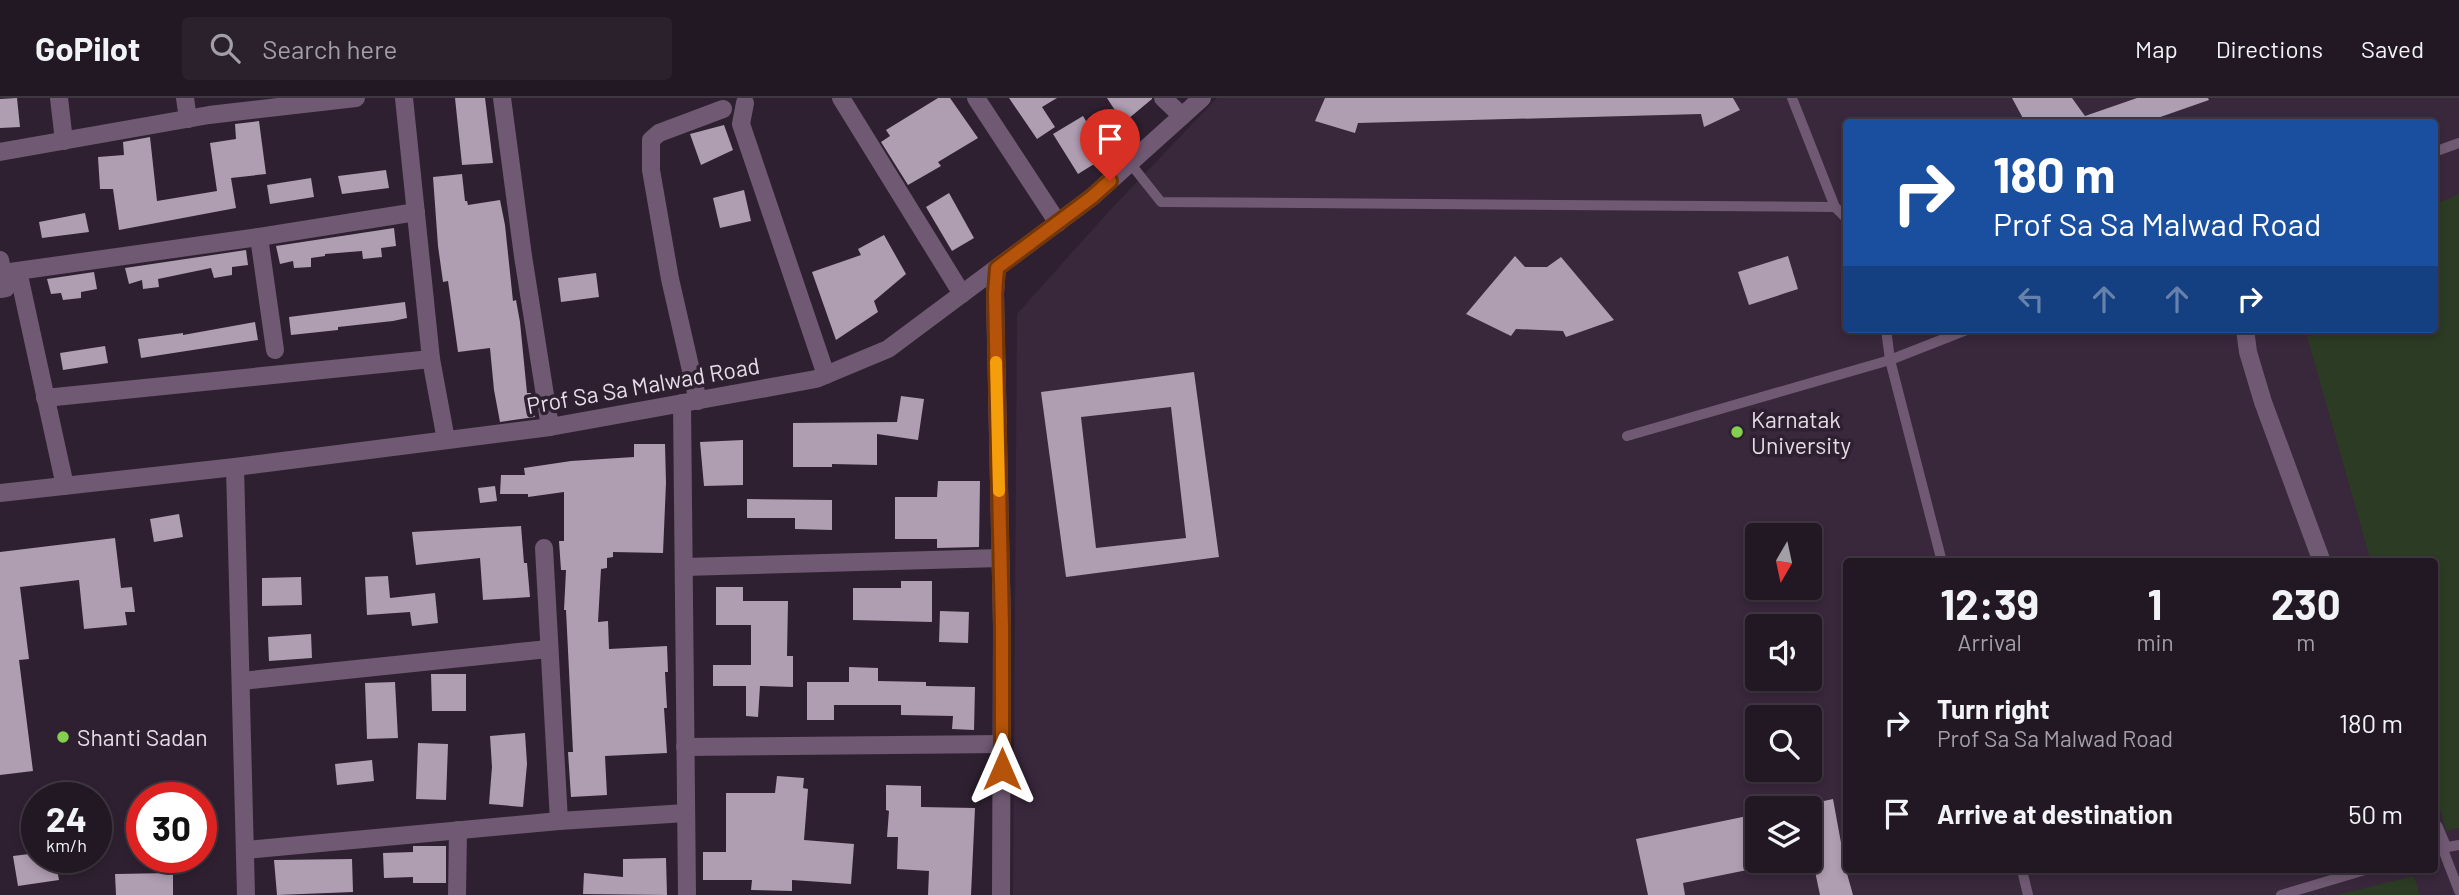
<!DOCTYPE html>
<style>
body{margin:0;font-family:Barlow,sans-serif;background:#2a212c;color:#f1f3f6;height:100vh;display:flex;flex-direction:column;font-size:26px;white-space:nowrap}
*{box-sizing:border-box;margin:0}
p{font-size:23px;color:#a2a0a6}
.icon{flex:none;width:38px;height:38px;fill:none;stroke:currentColor;stroke-width:2;stroke-linecap:round;stroke-linejoin:round}
.map{position:relative;flex:1;overflow:hidden}
.panel{position:absolute;left:1843px;top:460px;width:595px;height:315px;display:flex;flex-direction:column;background:#221824;border-radius:7px;box-shadow:0 4px 10px #0003,0 0 0 2px #3f3741}
.panel>*{flex:none}
.hud{position:absolute;left:1843px;top:21px;width:595px;height:214px;border-radius:7px;box-shadow:0 4px 10px #0003,0 0 0 2px #3f3741;background:#1a4fa0;color:#fff;overflow:hidden}
.needle{width:46px;rotate:189deg}
.fabs{position:absolute;left:1745px;top:425px;display:grid;gap:14px}
.fabs a{display:grid;place-items:center;width:77px;height:77px;border-radius:7px;background:#221824;box-shadow:0 4px 10px #0003,0 0 0 2px #3f3741;font-size:35px}
.speed{position:absolute;left:21px;top:684px;display:flex;gap:14px;font-size:35px;font-weight:700;text-align:center}
.speed>*{display:grid;place-content:center;width:91px;height:91px;border-radius:50%;background:#221824;box-shadow:0 4px 10px #0003,0 0 0 2px #3f3741;line-height:1}
.speed small{font-size:18px;font-weight:400}
.speed .limit{border:10px solid #d22;background:#fff;color:#111}
.pin{position:absolute;display:grid;place-items:center;width:60px;height:60px;color:#fff;margin:-72px -30px;border-radius:50% 50% 50% 0;rotate:-45deg;box-shadow:0 0 7px #0007}
.pin .icon{rotate:45deg}
.me{position:absolute;width:77px;margin:-38px;rotate:0deg;stroke-linejoin:round;filter:drop-shadow(0 0 5px #0008)}
.turn{display:flex;align-items:center;gap:24px;height:147px;padding:0 35px;font-size:32px}
.turn .icon{width:91px;height:91px;stroke-width:2.5}
.turn b{display:block;font-size:49px;line-height:60px}
.lanes{display:flex;align-items:center;height:66px;padding:0 35px;background:#0003;justify-content:center;gap:35px;direction:ltr}
.lanes .off{opacity:.35}
.eta{display:flex;justify-content:space-evenly;align-items:center;height:119px;text-align:center}
.eta b{font-size:42px;font-weight:700;line-height:49px}
ul{padding:0;list-style:none}
li{display:flex;align-items:center;gap:21px;height:91px;padding:0 35px}
li div{flex:1}
li b{display:block;font-size:26px}
li em{font-style:normal}
header{display:flex;align-items:center;gap:42px;box-sizing:border-box;height:98px;padding:0 35px;background:#221824;border-bottom:2px solid #3f3741}
header strong{font-size:33px}
nav{display:flex;gap:38px;margin-inline-start:auto;font-size:24px}
.search{width:490px;height:63px;background:#2a212c;display:flex;align-items:center;gap:18px;box-sizing:border-box;padding:0 24px;border-radius:7px;color:#a2a0a6;font-size:26px}
.map>svg:first-child{display:block}
.built{fill:#39273c;fill-rule:evenodd}
.green{fill:#2c3b24}
.building{fill:#af9db1;fill-rule:evenodd}
.lines{fill:none;stroke-linecap:round;stroke-linejoin:round}
.service{stroke:#705973;stroke-width:10}
.minor{stroke:#705973;stroke-width:18}
.tertiary{stroke:#705973;stroke-width:18}
.route-casing{stroke:#753606;stroke-width:18}
.route{stroke:#b45309;stroke-width:12}
.slow{stroke:#f59e0b;stroke-width:12}
.poi-dot{fill:#83d04e;stroke:#2e2030;stroke-width:2.5}
.labels{text-anchor:middle;dominant-baseline:central;stroke-width:7;stroke-linejoin:round;paint-order:stroke}
.street-label{font-size:23px;fill:#e6dce7;stroke:#2e2030}
.poi-label{font-size:23px;fill:#e6dce7;stroke:#2e2030;text-anchor:start}
</style>
<header>
<strong>GoPilot</strong>
<div class="search"><svg class="icon" aria-label="search" viewBox="0 0 24 24"><circle cx="10" cy="10" r="6"/><path d="M15 15l6 6"/></svg>Search here</div>
<nav><a>Map</a><a>Directions</a><a>Saved</a></nav>
</header>
<div class="map">
<svg width="2459" height="797" viewBox="0 0 2459 797">
<rect width="100%" height="100%" fill="#2e2030"/>
<path class="built" d="M1217,0H2459V797H1013L1017,216L1111,111ZM1846,24H2434V231H1846ZM1757,438H1810V490H1757ZM1846,464H2434V772H1846ZM1757,528H1810V581H1757ZM1757,620H1810V672H1757ZM1757,710H1810V763H1757Z"/>
<g class="green">
<path d="M2459,96V730L2446,733L2434,689V464H2371L2305,231H2434V107Z"/>
<path d="M2414,778L2420,797H2336Z"/>
</g>
<g class="building">
<path d="M17,0L20,29L0,30V1Z"/>
<path d="M455,0H485L493,65L462,67Z"/>
<path d="M938,0H950L978,40L938,64L941,68L908,87L881,44L890,38L886,32Z"/>
<path d="M1009,0H1057L1042,9L1055,29L1037,41Z"/>
<path d="M1107,0H1152V1L1128,21L1123,15L1118,17Z"/>
<path d="M1325,0H1733L1740,12L1704,29L1701,16L1358,25L1355,35L1315,23Z"/>
<path d="M2012,0H2072L2085,18L2137,0H2208L2209,2L2146,24H2025Z"/>
<path d="M1083,18L1107,58L1078,76L1053,36Z"/>
<path d="M259,23L266,76L231,80L236,110L119,132L113,91H100L98,59L124,57L123,44L150,39L157,103L217,93L210,45L236,41L235,26Z"/>
<path d="M724,27L733,52L701,67L690,36Z"/>
<path d="M386,72L389,90L342,96L338,78Z"/>
<path d="M462,76L465,103H467L468,107L500,102L505,127L513,203L516,202L520,224L527,295H531L535,319L500,324L494,292L490,250L458,254L448,183L443,184L438,148L433,79Z"/>
<path d="M311,80L314,99L270,106L267,87Z"/>
<path d="M744,92L751,123L720,130L713,100Z"/>
<path d="M949,95L974,140L952,153L926,109Z"/>
<path d="M85,115L89,134L42,140L39,124Z"/>
<path d="M394,130L396,148L381,150L382,159L363,161L362,153L325,156V158L311,160V169L294,170L293,163L280,166L276,148Z"/>
<path d="M884,137L906,176L874,203L878,214L836,242L812,174L861,157L858,151Z"/>
<path d="M246,152L248,167L232,169V177L214,180L211,170L158,181L159,189L143,191L142,182L129,186L125,170Z"/>
<path d="M1515,158L1525,169H1547L1561,159L1614,222L1566,239L1563,233L1516,231L1511,238L1466,216Z"/>
<path d="M1788,158L1798,191L1749,207L1738,174Z"/>
<path d="M94,174L97,191L81,194V200L63,202L61,195L51,196L47,181Z"/>
<path d="M596,175L599,199L561,204L558,180Z"/>
<path d="M405,204L407,220L393,223L338,229V232L291,237L289,219Z"/>
<path d="M255,224L258,242L141,260L138,241L183,235V237Z"/>
<path d="M105,248L108,265L63,272L60,255Z"/>
<path d="M1194,274L1219,459L1066,479L1041,294ZM1171,309L1186,440L1096,450L1081,319Z"/>
<path d="M901,298L924,301L918,342L877,336V367L832,366V369H793V325L897,324Z"/>
<path d="M743,342V387L704,388L700,344Z"/>
<path d="M634,346H665L666,385L663,455L613,454V459L607,460V470L601,471L598,524L608,523L609,551L667,548L668,574H665L667,610H664L667,655L605,658L607,697L571,699L568,654H573L566,512H564L566,472H561L559,443H564V394L528,399V396H500L501,377H525L524,370L571,363L634,359Z"/>
<path d="M938,383H980L979,449L937,450V441H895V399H937Z"/>
<path d="M495,388L497,403L480,405L478,390Z"/>
<path d="M747,401L832,402V432L795,431V420H747Z"/>
<path d="M179,416L183,439L154,444L150,421Z"/>
<path d="M521,428L524,465H527L530,499L483,502L480,460L416,467L412,434Z"/>
<path d="M115,440L121,490L132,489L135,514H125L127,527L84,531L79,482L20,489L29,561L19,562L33,673L0,677V454Z"/>
<path d="M388,478L390,500L435,495L438,525L412,528L410,514L367,517L365,479Z"/>
<path d="M301,479L302,507L262,508V480Z"/>
<path d="M901,483H932V524L853,522V490H901Z"/>
<path d="M716,489H743V503H788L787,558H793V589L760,588L758,619L746,618V588H713V567H751V527H716Z"/>
<path d="M940,513L969,514L968,545L939,544Z"/>
<path d="M311,536L312,560L269,563L268,539Z"/>
<path d="M849,569L878,570V583L926,584V588L975,589L974,632L952,631L953,618L901,617V607H834V622H807V584H849Z"/>
<path d="M431,576H466V613H432Z"/>
<path d="M395,584L398,640L367,641L365,585Z"/>
<path d="M525,635L527,666L523,709L489,706L492,669L490,638Z"/>
<path d="M418,645L448,646L446,702L416,701Z"/>
<path d="M372,662L374,683L337,687L335,666Z"/>
<path d="M777,678L804,680L803,690L808,691L804,742L854,746L851,786L792,782V793L751,792L752,782H703V754H726V695H775Z"/>
<path d="M886,687L921,688V709L975,710L971,797H928L929,773L897,771L898,739H887L889,713L886,712Z"/>
<path d="M1833,701L1846,772L1853,797H1820L1812,759H1810V706Z"/>
<path d="M1757,716V770L1683,785L1685,797H1648L1636,741Z"/>
<path d="M413,748H446V785H413V779L384,780L383,755L413,754Z"/>
<path d="M37,755V760H55L59,782L18,788L13,758Z"/>
<path d="M666,760L667,797L583,796L584,775L623,779V761Z"/>
<path d="M352,761L353,794L277,797L274,762Z"/>
<path d="M173,775V797H116L115,776Z"/>
</g>
<g class="lines">
<g class="service">
<path d="M1792,0L1835,109L1846,120"/>
<path d="M2434,54L2459,45"/>
<path d="M1130,65L1161,104L1835,109"/>
<path d="M1886,231L1890,262L1942,464"/>
<path d="M1627,338L1890,262L1969,231"/>
<path d="M2442,749L2459,793"/>
<path d="M2437,751L2459,747"/>
<path d="M2022,772L2028,797"/>
<path d="M2281,797L2365,772"/>
</g>
<g class="minor">
<path d="M59,0L64,43"/>
<path d="M185,0L188,21"/>
<path d="M404,0L431,261L446,342"/>
<path d="M502,0L523,158L550,329"/>
<path d="M841,0L962,196"/>
<path d="M976,0L1058,125"/>
<path d="M1163,0L1182,18"/>
<path d="M745,5L741,26L826,277"/>
<path d="M0,54L209,17L356,0"/>
<path d="M259,139L275,252"/>
<path d="M0,162L6,190L0,191"/>
<path d="M997,170L995,195L1002,529L1001,797"/>
<path d="M18,173L65,388"/>
<path d="M3,175L259,139L416,114"/>
<path d="M2245,231L2248,254L2263,304L2322,464"/>
<path d="M45,300L431,261"/>
<path d="M698,303L670,181L651,72V42L659,35L723,11"/>
<path d="M682,305L687,797"/>
<path d="M235,369L246,797"/>
<path d="M544,450L559,723"/>
<path d="M684,469L1000,460"/>
<path d="M241,583L548,551"/>
<path d="M685,649L1002,646"/>
<path d="M2434,730L2442,749"/>
<path d="M245,752L559,723L686,715"/>
<path d="M457,797L458,732"/>
</g>
<path class="tertiary" d="M0,395L235,369L550,329L816,281L888,251L1092,99L1202,0"/>
</g>
<g class="lines">
<g class="route-casing">
<path id="route" d="M1002,671V529L995,195L997,170L1092,99L1110,83"/>
</g>
<use href="#route" class="route"/>
<path class="slow" d="M996,264L999,393"/>
</g>
<g class="poi-dot">
<circle cx="1737" cy="334" r="7"/>
<circle cx="63" cy="639" r="7"/>
</g>
<g class="labels">
<g class="street-label">
<text transform="translate(643 287) rotate(-10)">Prof Sa Sa Malwad Road</text>
</g>
<g class="poi-label">
<text x="1751" y="321">Karnatak<tspan x="1751" dy="26">University</tspan></text>
<text x="77" y="639">Shanti Sadan</text>
</g>
</g>
</svg>
<div class="fabs">
<a><svg class="needle" viewBox="-14 -14 28 28"><path d="M0-13l5 13h-10z" fill="#e53935"/><path d="M0 13l5-13h-10z" fill="#a2a0a6"/></svg></a>
<a><svg class="icon" aria-label="sound" viewBox="0 0 24 24"><path d="M4 9h4l5-4v14l-5-4H4zM17 9q2 3 0 6"/></svg></a>
<a><svg class="icon" aria-label="search" viewBox="0 0 24 24"><circle cx="10" cy="10" r="6"/><path d="M15 15l6 6"/></svg></a>
<a><svg class="icon" aria-label="layers" viewBox="0 0 24 24"><path d="M12 4l9 5-9 5-9-5zM3 14l9 5 9-5"/></svg></a>
</div>
<div class="speed"><div>24<small>km/h</small></div><div class="limit">30</div></div>
<div class="pin" style="left:1110px;top:83px;background:#d93025"><svg class="icon" aria-label="arrive" viewBox="0 0 24 24"><path d="M6 21V4h12l-3 4 3 4H6"/></svg></div>
<svg class="me" style="left:1002px;top:671px" viewBox="-20 -20 40 40"><path d="M0-17L14 15 0 8-14 15z" fill="#b45309" stroke="#fff" stroke-width="4"/></svg>
<div class="hud">
<div class="turn"><svg class="icon" aria-label="right" viewBox="0 0 24 24"><path d="M7 20v-9h11M14 6l5 5-5 5"/></svg><div><b>180 m</b>Prof Sa Sa Malwad Road</div></div>
<div class="lanes"><svg class="icon off" aria-label="left" viewBox="0 0 24 24"><path d="M17 20v-9H6M10 6l-5 5 5 5"/></svg><svg class="icon off" aria-label="ahead" viewBox="0 0 24 24"><path d="M12 20V5M6 11l6-6 6 6"/></svg><svg class="icon off" aria-label="ahead" viewBox="0 0 24 24"><path d="M12 20V5M6 11l6-6 6 6"/></svg><svg class="icon" aria-label="right" viewBox="0 0 24 24"><path d="M7 20v-9h11M14 6l5 5-5 5"/></svg></div>
</div>
<section class="panel">
<div class="eta">
<div><b>12:39</b><p>Arrival</p></div>
<div><b>1</b><p>min</p></div>
<div><b>230</b><p>m</p></div>
</div>
<ul>
<li><svg class="icon" aria-label="right" viewBox="0 0 24 24"><path d="M7 20v-9h11M14 6l5 5-5 5"/></svg><div><b>Turn right</b><p>Prof Sa Sa Malwad Road</p></div><em>180 m</em></li>
<li><svg class="icon" aria-label="arrive" viewBox="0 0 24 24"><path d="M6 21V4h12l-3 4 3 4H6"/></svg><div><b>Arrive at destination</b></div><em>50 m</em></li>
</ul>
</section>
</div>
